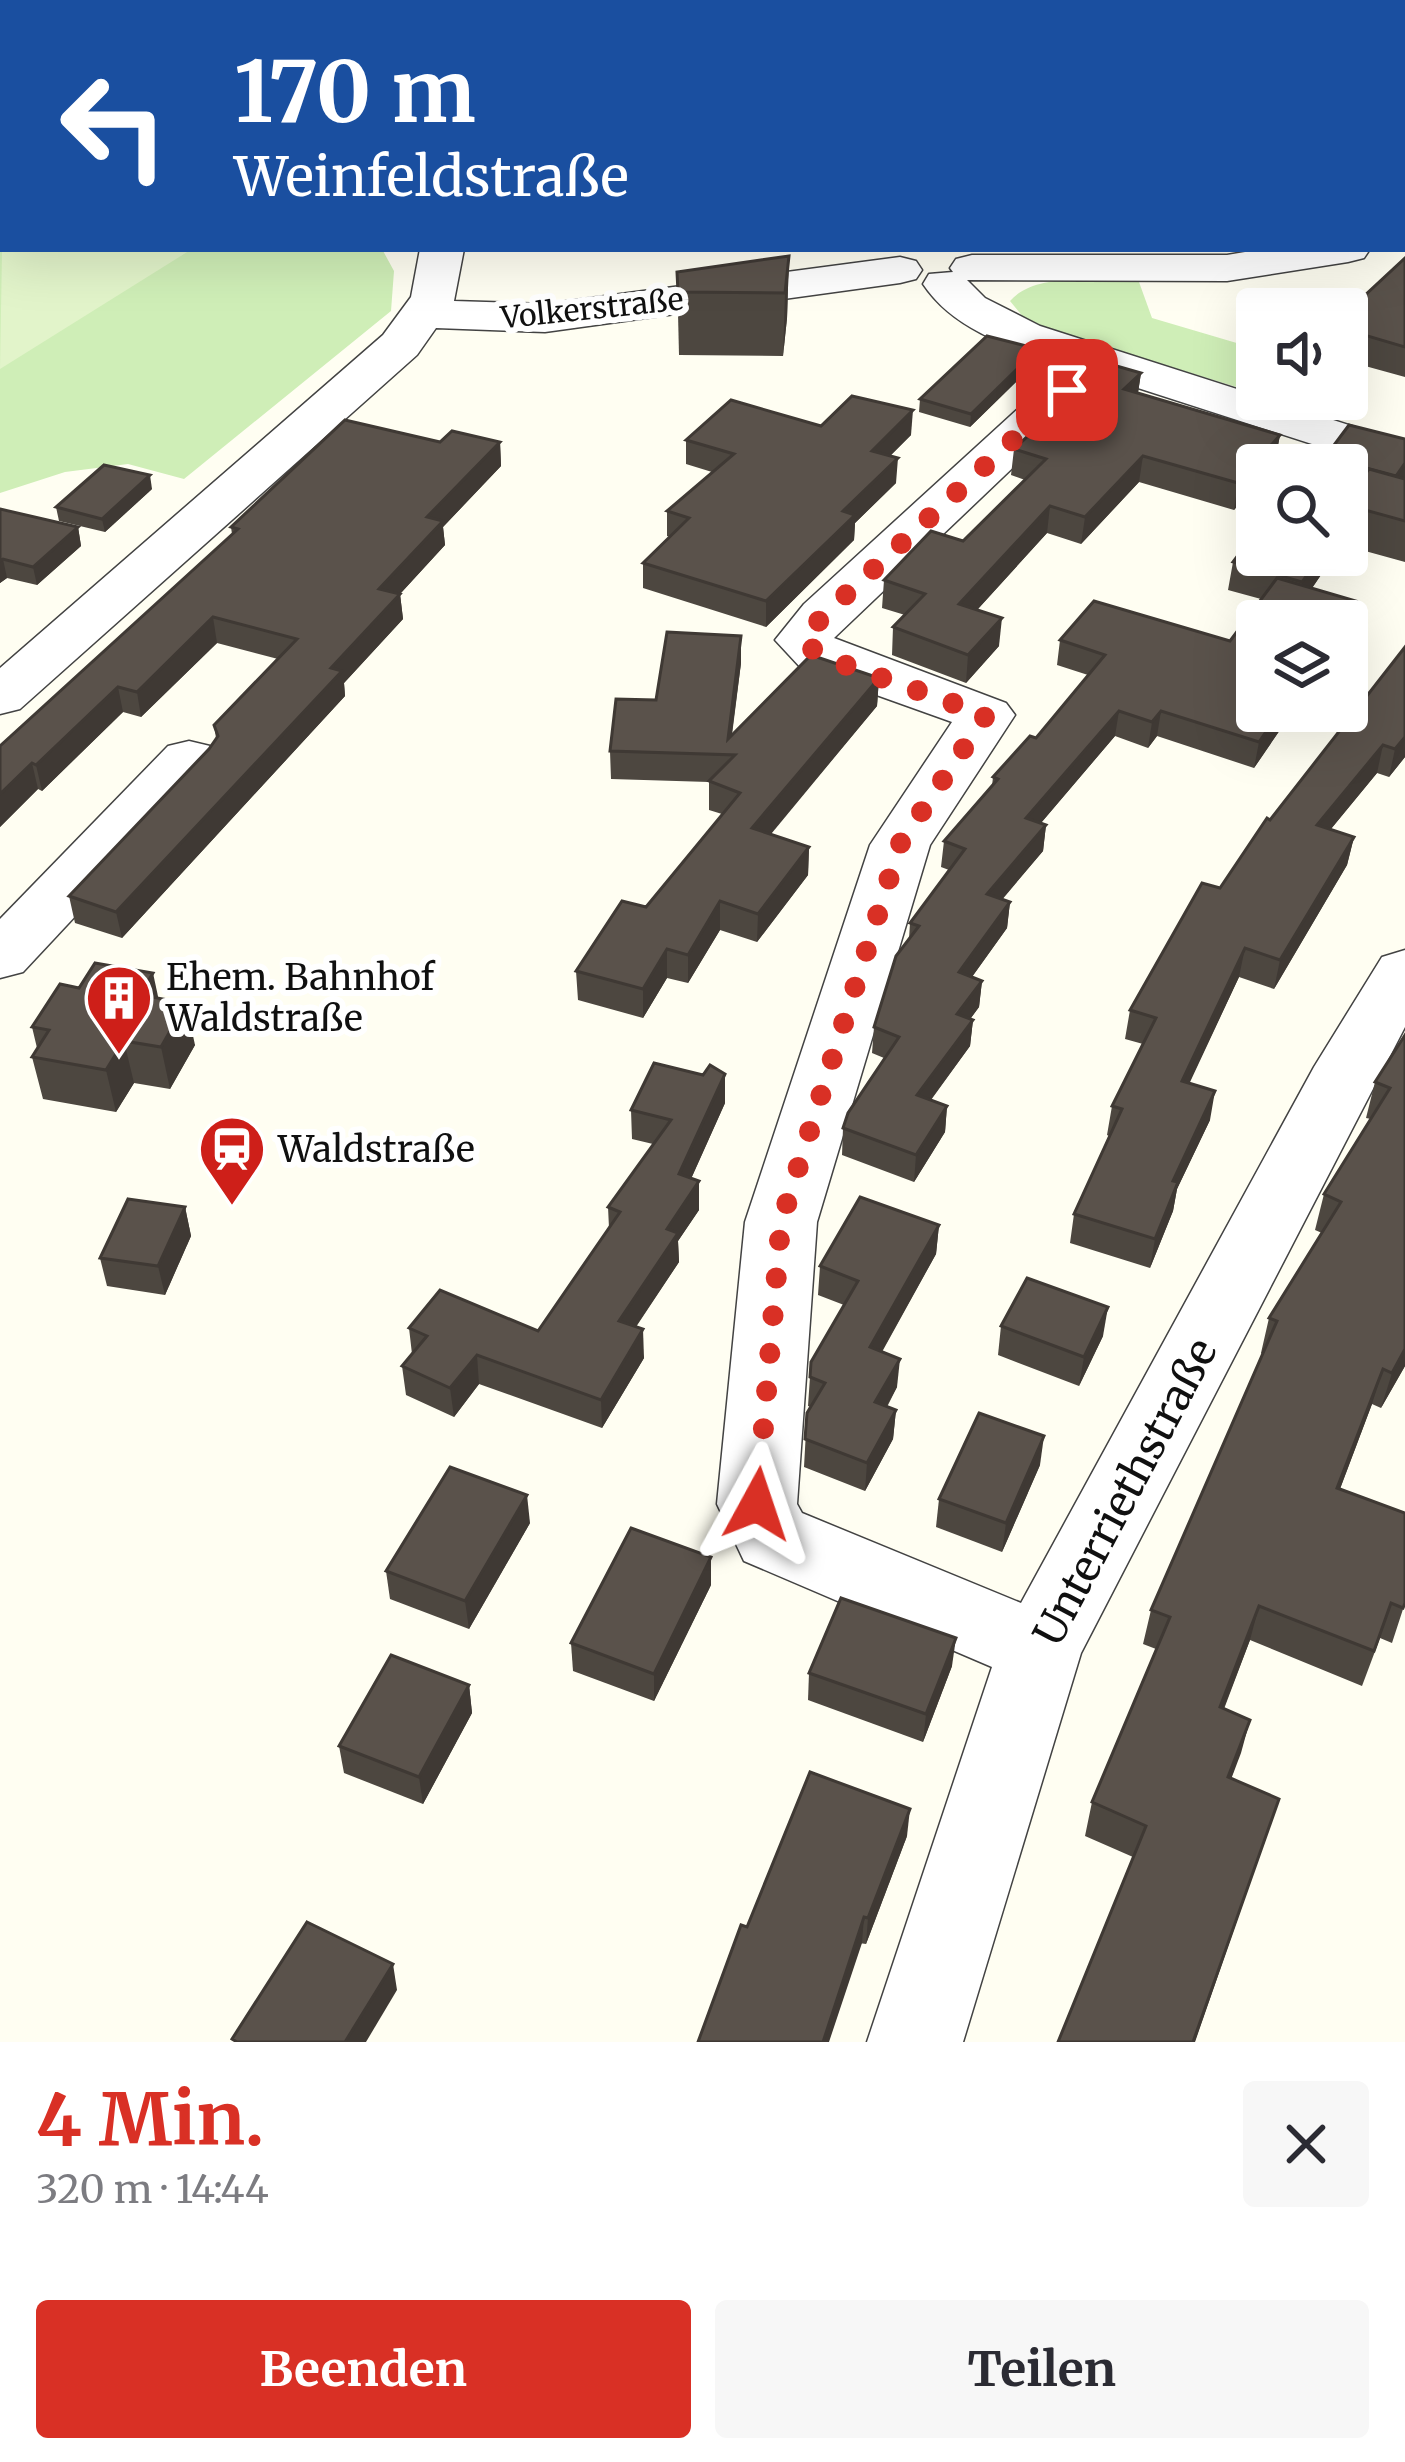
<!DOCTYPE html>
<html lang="de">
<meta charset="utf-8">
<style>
body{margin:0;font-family:Merriweather,serif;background:#f7f7f7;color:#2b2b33;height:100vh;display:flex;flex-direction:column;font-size:45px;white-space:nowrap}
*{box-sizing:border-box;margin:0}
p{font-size:39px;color:#7c7c81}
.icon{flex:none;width:66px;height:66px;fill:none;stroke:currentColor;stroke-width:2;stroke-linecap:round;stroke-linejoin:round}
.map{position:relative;height:2042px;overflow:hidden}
.side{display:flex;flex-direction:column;background:#fff;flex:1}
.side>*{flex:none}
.hud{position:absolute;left:0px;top:0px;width:1407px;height:252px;box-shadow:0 12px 48px #0002;background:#1a4fa0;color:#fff;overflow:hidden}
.tools{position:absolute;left:1236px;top:288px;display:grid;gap:24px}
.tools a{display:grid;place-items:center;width:132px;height:132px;border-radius:12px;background:#fff;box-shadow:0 12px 48px #0002;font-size:60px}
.pin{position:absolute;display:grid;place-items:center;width:102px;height:102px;color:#fff;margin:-51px;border-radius:24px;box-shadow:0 6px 18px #0006}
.me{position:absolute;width:132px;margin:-66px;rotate:5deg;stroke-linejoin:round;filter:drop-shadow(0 0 9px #0008)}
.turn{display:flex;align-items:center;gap:42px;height:252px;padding:0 36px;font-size:54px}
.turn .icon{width:156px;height:156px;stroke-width:2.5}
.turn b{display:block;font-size:84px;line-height:102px}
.round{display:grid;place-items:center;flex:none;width:126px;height:126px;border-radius:12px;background:#f7f7f7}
.overview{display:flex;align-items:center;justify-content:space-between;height:204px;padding:0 36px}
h1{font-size:72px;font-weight:700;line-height:90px;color:#d93025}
.button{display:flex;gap:24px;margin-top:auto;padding:24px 36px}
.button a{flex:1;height:138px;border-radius:12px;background:#d93025;color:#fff;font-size:48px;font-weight:700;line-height:138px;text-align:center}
.button a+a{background:#f7f7f7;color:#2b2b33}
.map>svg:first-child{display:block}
.green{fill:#cfeeb7}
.pitch{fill:#e2f4ca}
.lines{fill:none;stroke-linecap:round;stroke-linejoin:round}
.minor-casing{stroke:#434343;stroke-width:3}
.minor{fill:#fff;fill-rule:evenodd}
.wall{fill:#4d4740}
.shaded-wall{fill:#3f3934}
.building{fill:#5a524b;stroke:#3f3934;stroke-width:3}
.route{stroke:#d93025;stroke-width:21;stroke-dasharray:0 37.8}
.labels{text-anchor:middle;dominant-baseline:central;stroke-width:12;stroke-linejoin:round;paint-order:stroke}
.far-street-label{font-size:30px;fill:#101010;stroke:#fff}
.poi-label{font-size:36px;fill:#101010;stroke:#fff;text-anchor:start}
.near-street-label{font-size:42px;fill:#101010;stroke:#fff}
</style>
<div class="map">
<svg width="1405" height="2042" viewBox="0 0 1405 2042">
<rect width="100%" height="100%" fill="#fffef2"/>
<g class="green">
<path d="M0,85L3,249H382L394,271L391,311L184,479L128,464L65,472L0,493Z"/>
<path d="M1139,282L1152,318L1257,349V380L1246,390L1028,323L1010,301C1037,270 1102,282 1139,282Z"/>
</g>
<path class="pitch" d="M3,194V249H192L0,369Z"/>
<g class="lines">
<g class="minor-casing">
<g id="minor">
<path d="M0,39H3V63L0,62Z"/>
<rect x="1404" y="219" width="1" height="26"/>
<path d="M420,249H464L454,301L545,304L900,257L916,261L922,270L916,279L900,283L545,332L436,328L417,355L20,709L0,714V668L383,335L411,297Z"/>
<path d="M1263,249H1370L1364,258L1348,262L1227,281L967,280L985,298L1040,326L1405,443V474L1107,378L834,638L1006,703L1015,715L930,845L817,1222L797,1504L802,1513L1021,1603L1314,1067L1382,957L1405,950V1027L1081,1653L963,2042H867L992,1667L744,1561L717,1504L745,1222L870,845L952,722L801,668L775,640L804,604L1066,365C1014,348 955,332 923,284L929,274L953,272L950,268L956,259L972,255H1227Z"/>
<path d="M189,741L210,746L218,759L210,772L23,972L0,978V919L168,746Z"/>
</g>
</g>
<use href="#minor" class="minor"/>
</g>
<g class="wall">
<path d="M0,0H463L456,3H3V21L0,19Z"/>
<path d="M1198,0H1405V67L1404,3H1207Z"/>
<path d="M789,256L787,318L783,356L679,355L677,272Z"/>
<path d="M1405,258V377L1347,361V312Z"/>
<path d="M1037,355L1051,373L1027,394L1016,382L970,427L919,412L920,399Z"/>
<path d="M1141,373L1138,393L1280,435L1275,461L1272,465H1257V483L1234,510L1139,482L1081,544L1047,533L977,610L999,646L966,683L892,655L893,627L905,615L882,608L884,580L963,541L1025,480L1011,475L1014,449Z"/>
<path d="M821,426L911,435L890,456L896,483L855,523L854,540L766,627L643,588V563L670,537L667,536V511L712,472L686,464V440Z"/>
<path d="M1405,439V562L1347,546V465H1323L1325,457Z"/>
<path d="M440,442H500L501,466L443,527L445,545L400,594L403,619L344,683L345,696L122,938L75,923L69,896L209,749L216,738L214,725L278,659L217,643L141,717L123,712L42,791L38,789L0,827V746L232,534L231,527Z"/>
<path d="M152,489L105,532L59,521L56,507Z"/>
<path d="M0,509L78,527L81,546L37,585L7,578L0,583Z"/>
<path d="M1257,530V555H1326L1323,572L1312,588L1356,601L1351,626L1347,632V621H1257V711H1293L1254,768L1157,736L1148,748L1115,736L1041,823L1046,825L1043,851L1002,899L1010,902L1007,928L972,977L982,981L979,1007L970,1019L973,1020L970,1046L931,1100L947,1106L945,1132L914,1182L842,1155L843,1128L848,1113L884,1058L872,1053L874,1027L896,956L909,939L910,923L949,870L941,867L944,841L992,786L993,777L1030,736L1036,738L1088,675L1057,665L1060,640L1094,601L1230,641L1261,599L1228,590L1233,562Z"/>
<path d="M1405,647V757L1389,777L1377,773L1331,829L1354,837L1347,865L1274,989L1239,977L1189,1083L1210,1120L1177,1189L1173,1211L1150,1268L1070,1243L1074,1214L1109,1136L1107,1135L1112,1106L1143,1044L1125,1039L1130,1010L1270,820Z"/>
<path d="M741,663L732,735L879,678L877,706L770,834L809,847L808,875L757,942L720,930L688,983L667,978L643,1018L578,1000L576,971L646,907L722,814L709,810V782L611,779L610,751L656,700Z"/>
<path d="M79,988L158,998L195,1045L170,1089L134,1083L116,1112L43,1099L32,1057L37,1048L32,1027Z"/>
<path d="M1405,1035V1366L1381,1408L1372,1404L1340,1489L1405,1603L1392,1643L1380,1638L1362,1686L1250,1640L1224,1709L1250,1720L1231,1779L1269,1832L1133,1857L1085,1836L1092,1802L1156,1649L1143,1644L1151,1610L1262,1354L1261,1353L1269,1318L1322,1233L1315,1230L1324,1194L1371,1119L1366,1118L1375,1082Z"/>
<path d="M725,1103L691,1179L699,1210L678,1241L679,1262L636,1327L644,1358L602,1428L479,1384L454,1417L406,1395L402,1366L412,1354L409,1328L538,1331L609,1228L608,1207L653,1144L632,1139L631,1110Z"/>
<path d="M185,1207L191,1236L165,1295L107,1286L100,1258Z"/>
<path d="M939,1225L936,1254L882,1352L897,1387L887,1407L896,1410L893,1439L865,1491L804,1467L807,1413L811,1407L808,1406L811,1362L844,1305L818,1295L820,1266Z"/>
<path d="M1001,1326L1103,1336L1079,1386L998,1355Z"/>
<path d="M1040,1465L1002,1552L936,1527L939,1499Z"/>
<path d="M530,1523L469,1629L390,1599L386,1571Z"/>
<path d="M711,1585L654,1701L573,1671L571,1643Z"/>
<path d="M952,1666L923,1742L808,1700L809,1673Z"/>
<path d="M469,1685L472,1713L423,1804L344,1773L339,1746Z"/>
<path d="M907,1836L866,1944L747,1927Z"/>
</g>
<g class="shaded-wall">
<path d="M415,0H463L456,3H408Z"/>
<path d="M778,0H809L805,3H774Z"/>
<path d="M3,132V156L0,158V134Z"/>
<path d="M789,256L787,318L783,356L785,293Z"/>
<path d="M1052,359L1051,373L1027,394L1029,381Z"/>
<path d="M1017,369L1016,382L970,427L971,414Z"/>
<path d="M1141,373L1137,399L1124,389Z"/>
<path d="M913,410L911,435L871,475L872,451Z"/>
<path d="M1280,435L1275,461L1272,465H1257V483L1234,510L1238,483Z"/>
<path d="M500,442L501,466L443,527L445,545L400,594L403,619L344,683L345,696L122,938L116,912L331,668L379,589L427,517Z"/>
<path d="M1143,456L1139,482L1081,544L1085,517Z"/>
<path d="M898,458L896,483L855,523L854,540L766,627V601L843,511Z"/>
<path d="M1405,463V489L1396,476Z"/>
<path d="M150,475L152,489L105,532L102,519Z"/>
<path d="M1050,506L1047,533L957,632L959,604Z"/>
<path d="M78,527L81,546L37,585L33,567Z"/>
<path d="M1321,555H1326L1323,572L1297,610L1302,582Z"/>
<path d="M3,559L7,578L0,583V561Z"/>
<path d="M1356,601L1351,626L1347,632V621H1342Z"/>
<path d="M213,617L217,643L141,717L137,692Z"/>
<path d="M1002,618L999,646L966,683L968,655Z"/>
<path d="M741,636V663L729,755L728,739Z"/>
<path d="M879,678L877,706L752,857V828Z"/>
<path d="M118,687L123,712L42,791L36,765Z"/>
<path d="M1119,711L1115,736L1023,844L1026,818Z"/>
<path d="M1161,711L1157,736L1148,748L1152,722Z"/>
<path d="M1280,711H1293L1254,768L1259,742Z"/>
<path d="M1405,737V757L1389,777L1395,749Z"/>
<path d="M1383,745L1377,773L1311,853L1317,825Z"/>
<path d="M32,763L38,789L0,827V794Z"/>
<path d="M1046,825L1043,851L985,920L987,894Z"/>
<path d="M1354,837L1347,865L1274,989L1280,960Z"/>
<path d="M809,847L808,875L757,942L758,914Z"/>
<path d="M720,901V930L688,983V955Z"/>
<path d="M1010,902L1007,928L956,999L959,972Z"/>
<path d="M1245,948L1239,977L1177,1110L1182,1081Z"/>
<path d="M667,949V978L643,1018V989Z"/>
<path d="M153,973L162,1015L140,995Z"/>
<path d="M982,981L979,1007L955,1040L957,1014Z"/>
<path d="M186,1003L195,1045L170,1089L161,1047Z"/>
<path d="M973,1020L970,1046L915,1121L917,1095Z"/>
<path d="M124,1041L134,1083L116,1112L106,1070Z"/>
<path d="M725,1074V1103L680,1203L679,1174Z"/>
<path d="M1215,1091L1210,1120L1177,1189L1173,1211L1150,1268L1155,1239L1173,1181Z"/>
<path d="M947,1106L945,1132L914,1182L916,1155Z"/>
<path d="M699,1181V1210L678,1241L679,1262L620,1350L619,1321L667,1229Z"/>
<path d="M185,1207L191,1236L165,1295L158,1266Z"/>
<path d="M939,1225L936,1254L868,1376L870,1347Z"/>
<path d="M1108,1307L1103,1336L1079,1386L1084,1357Z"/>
<path d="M643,1329L644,1358L602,1428L601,1400Z"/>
<path d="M1405,1349V1366L1381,1408L1392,1373Z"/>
<path d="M477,1355L479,1384L454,1417L450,1388Z"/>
<path d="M900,1359L897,1387L873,1431L875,1402Z"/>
<path d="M1383,1369L1372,1404L1327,1523L1337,1488Z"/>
<path d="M896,1410L893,1439L865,1491L867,1463Z"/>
<path d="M1044,1436L1040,1465L1002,1552L1006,1523Z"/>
<path d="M527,1495L530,1523L469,1629L465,1601Z"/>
<path d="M711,1557V1585L654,1701V1674Z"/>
<path d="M1259,1606L1250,1640L1211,1741L1220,1707Z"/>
<path d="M956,1638L952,1666L923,1742L926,1714Z"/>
<path d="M469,1685L472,1713L423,1804L419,1777Z"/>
<path d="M1250,1720L1241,1753L1219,1811L1228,1777Z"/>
<path d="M1279,1799L1195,2042H1193Z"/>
<path d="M910,1809L907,1836L866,1944L868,1918Z"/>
<path d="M864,1917L862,1943L829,2042H823Z"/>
<path d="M393,1964L397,1990L366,2042H345Z"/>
</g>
<g class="building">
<path d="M1,0H415L408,3H7Z"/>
<path d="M715,0H778L774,3L712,2Z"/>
<path d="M1259,0H1405V46L1404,3H1268Z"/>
<path d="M0,79L3,80V132L0,134Z"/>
<path d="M1405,112V159L1404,160V113Z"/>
<path d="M789,256L785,293L678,292L677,272Z"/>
<path d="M1405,258V347L1347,330V312Z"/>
<path d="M987,336L1038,349L1033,354L1052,359L1029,381L1017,369L971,414L920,399Z"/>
<path d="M1106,363L1141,373L1124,389L1280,435L1238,483L1143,456L1085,517L1050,506L959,604L1002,618L968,655L893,627L925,594L884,580L931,531L963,541L1046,459L1014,449Z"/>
<path d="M852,396L913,410L872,451L898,458L843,511L855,515L766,601L643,563L689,518L667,511L734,454L686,440L731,400L821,426Z"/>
<path d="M345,420L440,442L452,431L500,442L427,517L443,521L379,589L400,594L331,668L342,671L116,912L69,896L209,749L218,736L214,725L297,639L213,617L137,692L118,687L36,765L32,763L0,794V746L238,529L231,527Z"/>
<path d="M1349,425L1405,439V463L1396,476L1325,457Z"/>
<path d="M104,465L150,475L102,519L56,507Z"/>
<path d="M1369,469L1405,479V521L1347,505V500Z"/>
<path d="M0,509L78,527L33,567L3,559L0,561Z"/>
<path d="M1257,530V555H1321L1302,582L1233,562Z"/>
<path d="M1277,578L1356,601L1342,621H1257V711H1280L1259,742L1161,711L1152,722L1119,711L1026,818L1046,825L987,894L1010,902L959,972L982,981L957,1014L973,1020L917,1095L947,1106L916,1155L843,1128L848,1113L899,1037L874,1027L896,956L919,926L910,923L965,849L944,841L998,779L993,777L1030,736L1036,738L1105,655L1060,640L1094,601L1230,641Z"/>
<path d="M667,632L741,636L728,739L811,655L879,678L752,828L809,847L758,914L720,901L688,955L667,949L643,989L576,971L622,901L646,907L740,793L709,781L735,755L610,751L616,699L656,700Z"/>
<path d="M1405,647V737L1395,749L1383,745L1317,825L1354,837L1280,960L1245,948L1182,1081L1215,1091L1173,1181L1178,1182L1155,1239L1074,1214L1122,1109L1112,1106L1156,1018L1130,1010L1202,883L1220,888L1267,818L1270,820Z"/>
<path d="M95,963L153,973L140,995L186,1003L161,1047L124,1041L106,1070L32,1057L49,1030L32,1027L60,984L79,988Z"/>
<path d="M1405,1035V1349L1392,1373L1383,1369L1337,1488L1405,1513V1603L1403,1608L1391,1603L1374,1651L1259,1606L1220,1707L1250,1720L1228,1777L1279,1799L1193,2042H1058L1146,1826L1092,1802L1170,1617L1151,1610L1277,1321L1269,1318L1341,1202L1324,1194L1390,1088L1375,1082Z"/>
<path d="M654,1063L703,1075L710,1065L725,1074L679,1174L699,1181L667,1229L678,1233L619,1321L643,1329L601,1400L477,1355L450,1388L402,1366L427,1336L409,1328L440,1290L538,1331L620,1212L608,1207L671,1120L631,1110Z"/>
<path d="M860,1197L939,1225L870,1347L900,1359L875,1402L896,1410L867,1463L805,1439L807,1413L825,1383L810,1377L811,1362L858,1281L820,1266Z"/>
<path d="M128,1199L185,1207L158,1266L100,1258Z"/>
<path d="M1027,1278L1108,1307L1084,1357L1001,1326Z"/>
<path d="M979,1413L1044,1436L1006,1523L939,1499Z"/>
<path d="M450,1467L527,1495L465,1601L386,1571Z"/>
<path d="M631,1528L711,1557L654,1674L571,1643Z"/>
<path d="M841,1598L956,1638L926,1714L809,1673Z"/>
<path d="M391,1655L469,1685L419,1777L339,1746Z"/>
<path d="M810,1772L910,1809L868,1918L864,1917L823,2042H698L741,1925L747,1927Z"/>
<path d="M307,1922L393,1964L345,2042H237L232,2039Z"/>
</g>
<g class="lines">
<path class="route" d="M757,1504L781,1222L900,844L986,715L820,656L803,640L823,616L1067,390"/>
</g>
<defs>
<g id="building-pin" transform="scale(3.45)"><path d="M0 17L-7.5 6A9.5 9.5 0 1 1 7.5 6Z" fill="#ce1f19" stroke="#fff"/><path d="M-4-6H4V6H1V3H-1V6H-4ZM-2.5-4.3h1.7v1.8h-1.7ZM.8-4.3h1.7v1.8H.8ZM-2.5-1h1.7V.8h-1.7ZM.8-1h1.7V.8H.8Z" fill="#fff"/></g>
<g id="station-pin" transform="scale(3.45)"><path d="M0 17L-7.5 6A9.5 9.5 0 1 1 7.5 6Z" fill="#ce1f19" stroke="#fff"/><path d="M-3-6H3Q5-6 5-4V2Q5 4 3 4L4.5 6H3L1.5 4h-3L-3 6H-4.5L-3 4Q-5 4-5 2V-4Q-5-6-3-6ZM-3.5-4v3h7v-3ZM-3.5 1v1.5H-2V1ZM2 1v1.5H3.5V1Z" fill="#fff"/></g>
</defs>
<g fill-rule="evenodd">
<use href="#building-pin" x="119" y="998"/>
<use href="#station-pin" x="232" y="1149"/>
</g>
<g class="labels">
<g class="far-street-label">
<text transform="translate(592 308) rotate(-6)">Volkerstraße</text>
</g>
<g class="poi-label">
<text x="166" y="977">Ehem. Bahnhof<tspan x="166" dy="41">Waldstraße</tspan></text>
<text x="278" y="1149">Waldstraße</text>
</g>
<g class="near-street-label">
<text transform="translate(1125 1492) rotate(-62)">Unterriethstraße</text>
</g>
</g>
</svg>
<div class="tools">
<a><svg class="icon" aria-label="sound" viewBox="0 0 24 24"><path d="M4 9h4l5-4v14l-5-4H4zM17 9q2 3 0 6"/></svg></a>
<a><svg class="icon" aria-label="search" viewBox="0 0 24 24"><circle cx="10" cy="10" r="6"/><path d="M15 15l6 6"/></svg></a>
<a><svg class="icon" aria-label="layers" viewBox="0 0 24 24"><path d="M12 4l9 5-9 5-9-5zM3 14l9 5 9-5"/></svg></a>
</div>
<div class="pin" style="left:1067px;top:390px;background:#d93025"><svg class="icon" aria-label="arrive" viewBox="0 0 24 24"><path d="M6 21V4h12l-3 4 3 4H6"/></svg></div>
<svg class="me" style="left:757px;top:1504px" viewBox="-20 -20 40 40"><path d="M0-17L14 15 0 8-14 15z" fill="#d93025" stroke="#fff" stroke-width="4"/></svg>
<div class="hud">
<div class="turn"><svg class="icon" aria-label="left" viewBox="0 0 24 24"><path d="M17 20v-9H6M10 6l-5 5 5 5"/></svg><div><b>170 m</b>Weinfeldstraße</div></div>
</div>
</div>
<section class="side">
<div class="overview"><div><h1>4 Min.</h1><p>320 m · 14:44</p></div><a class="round"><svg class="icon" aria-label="close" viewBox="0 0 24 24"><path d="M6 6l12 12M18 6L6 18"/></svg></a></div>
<div class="button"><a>Beenden</a><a>Teilen</a></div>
</section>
